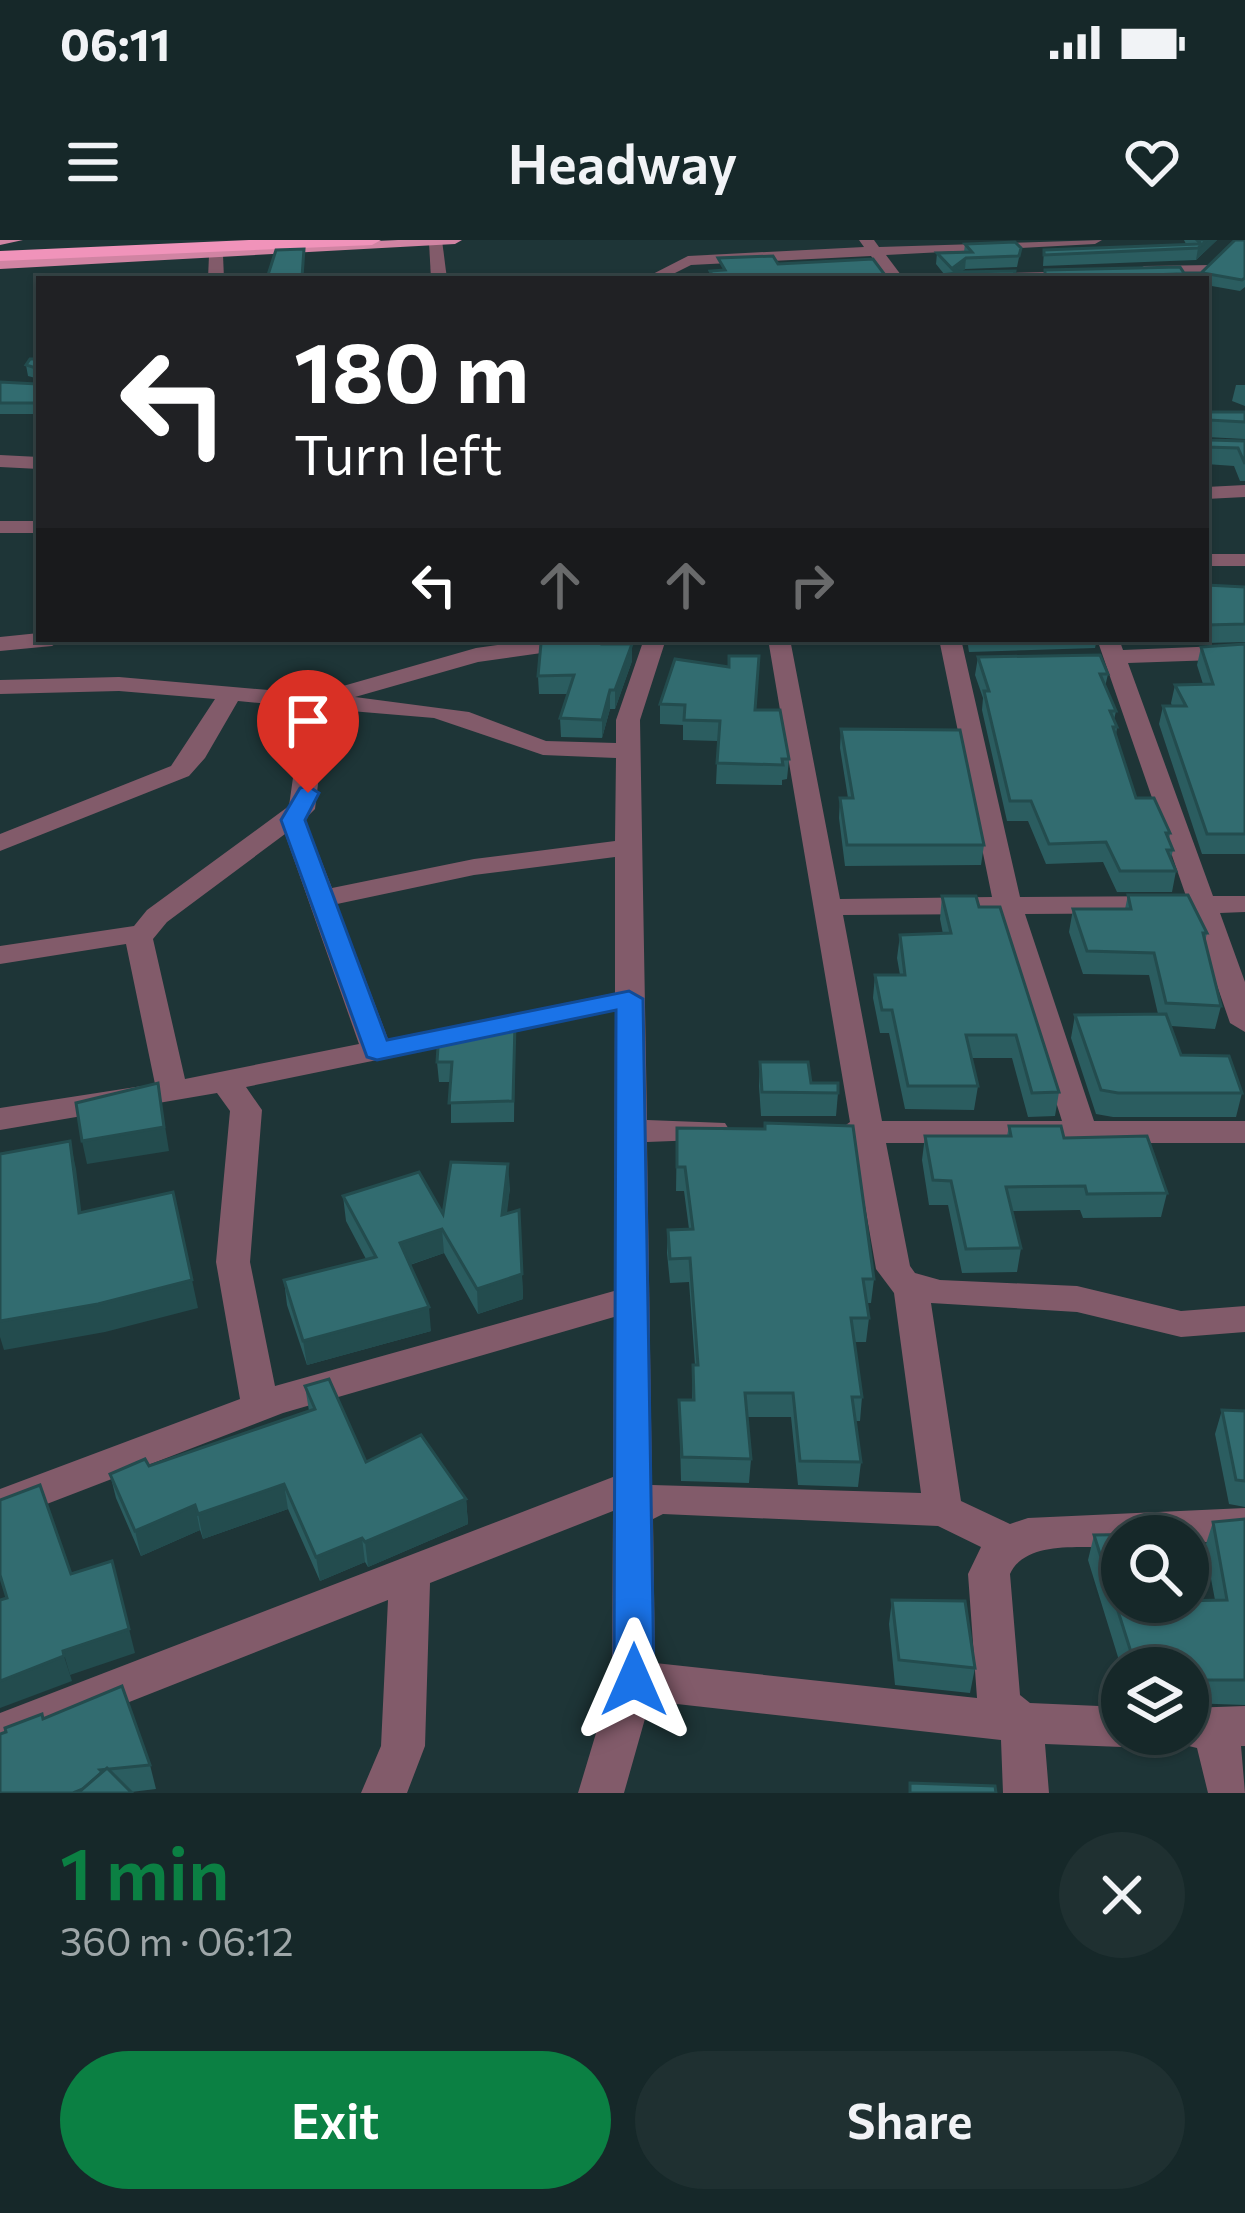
<!DOCTYPE html>
<meta charset="utf-8">
<style>
body{margin:0;font-family:Commissioner,sans-serif;background:#1f3031;color:#f1f3f6;height:100vh;display:flex;flex-direction:column;font-size:45px;white-space:nowrap}
*{box-sizing:border-box;margin:0}
p{font-size:39px;color:#9ea6a8}
.icon{flex:none;width:66px;height:66px;fill:none;stroke:currentColor;stroke-width:2;stroke-linecap:round;stroke-linejoin:round}
.map{position:relative;height:1553px;overflow:hidden}
.side{display:flex;flex-direction:column;background:#162829;flex:1}
.side>*{flex:none}
.banner{position:absolute;left:36px;top:36px;width:1173px;height:366px;border-radius:0px;box-shadow:0 3px 9px #0004,0 0 0 3px #354446;background:#202124;color:#fff;overflow:hidden}
.tools{position:absolute;left:1101px;top:1275px;display:grid;gap:24px}
.tools a{display:grid;place-items:center;width:108px;height:108px;border-radius:50%;background:#162829;box-shadow:0 3px 9px #0004,0 0 0 3px #354446;font-size:60px}
.pin{position:absolute;display:grid;place-items:center;width:102px;height:102px;color:#fff;margin:-123px -51px;border-radius:50% 50% 50% 0;rotate:-45deg;box-shadow:0 0 12px #0007}
.pin .icon{rotate:45deg}
.me{position:absolute;width:132px;margin:-66px;rotate:0deg;stroke-linejoin:round;filter:drop-shadow(0 0 9px #0008)}
.turn{display:flex;align-items:center;gap:42px;height:252px;padding:0 60px;font-size:54px}
.turn .icon{width:156px;height:156px;stroke-width:2.5}
.turn b{display:block;font-size:84px;line-height:102px}
.lanes{display:flex;align-items:center;height:114px;padding:0 60px;background:#0003;justify-content:center;gap:60px;direction:ltr}
.lanes .off{opacity:.35}
.round{display:grid;place-items:center;flex:none;width:126px;height:126px;border-radius:63px;background:#1f3031}
.overview{display:flex;align-items:center;justify-content:space-between;height:204px;padding:0 60px}
h1{font-size:72px;font-weight:600;line-height:90px;color:#0b8043}
.button{display:flex;gap:24px;margin-top:auto;padding:24px 60px}
.button a{flex:1;height:138px;border-radius:72px;background:#0b8043;color:#fff;font-size:48px;font-weight:600;line-height:138px;text-align:center}
.button a+a{background:#1f3031;color:#f1f3f6}
.status{display:flex;justify-content:space-between;align-items:center;height:84px;padding:0 60px;background:#162829;direction:ltr}
.status svg{height:33px;fill:currentColor}
header{display:flex;justify-content:space-between;align-items:center;height:156px;padding:0 60px;background:#162829;font-size:54px;font-weight:600}
.map>svg:first-child{display:block}
.lines{fill:none;stroke-linecap:round;stroke-linejoin:round}
.minor{fill:#825b6a;fill-rule:evenodd}
.major{fill:#d184a3;fill-rule:evenodd}
.highway{fill:#f093ba;fill-rule:evenodd}
.wall{fill:#2b5d60}
.shaded-wall{fill:#234c4e}
.building{fill:#326c70;stroke:#234c4e;stroke-width:3}
.route{fill:#1a73e8;stroke:#114b97;stroke-width:3}
</style>
<div class="status"><b>06:11</b><svg viewBox="0 0 49 12"><path d="M0 12V9h3v3zM5 12V6h3v6zM10 12V3h3v9zM15 12V0h3v12zM26 1h20v11H26zM47 4h2v5h-2z"/></svg></div>
<header><svg class="icon" aria-label="menu" viewBox="0 0 24 24"><path d="M4 6h16M4 12h16M4 18h16"/></svg>Headway<svg class="icon" aria-label="heart" viewBox="0 0 24 24"><path d="M12 20l-8-8c-3-5 5-10 8-4 3-6 11-1 8 4z"/></svg></header>
<div class="map">
<svg width="1245" height="1553" viewBox="0 0 1245 1553">
<rect width="100%" height="100%" fill="#1e3537"/>
<g class="lines">
<g class="minor">
<path d="M442,0L447,39H431L429,2Z"/>
<path d="M859,0H874L879,7L1102,0L1095,4L886,15L904,39H888L871,16L691,25L663,39H643L688,16L864,7Z"/>
<path d="M216,11L223,15L224,39H208L209,15Z"/>
<path d="M1212,25L1215,28L1207,33L1144,36L1136,31L1144,26Z"/>
<path d="M1089,31L1092,34L1084,39H957L965,34Z"/>
<path d="M0,215L39,217V229L0,227Z"/>
<path d="M1245,245V257L1206,259V247Z"/>
<rect x="0" y="281" width="39" height="12"/>
<rect x="1206" y="314" width="39" height="12"/>
<path d="M39,393V399H63L52,406L0,411V397Z"/>
<path d="M542,399H602L591,406L478,422L355,457L469,472L546,501L616,503V480L644,399H666L640,480L647,880L725,883L730,891L725,899L647,902L652,1245L921,1253L894,1053L876,1029L854,903L841,900L836,892L850,882L768,399H790L840,659L992,657L939,399H961L1020,657L1186,656L1097,399H1119L1123,410L1245,405V419L1128,423L1213,656H1245V672L1220,673L1245,742V792L1230,783L1192,673L1025,674L1094,881H1245V903H886L910,1026L915,1033L940,1040L1077,1046L1181,1071L1245,1066V1092L1181,1097L1077,1072L931,1063L961,1261L1010,1284L1028,1278L1245,1268V1300L1188,1303V1296H1122V1307C1088,1309 1026,1298 1010,1334L1020,1455L1030,1463L1122,1467V1494H1141L1138,1501L1122,1507L1045,1504L1049,1553H1003L1001,1500L650,1461L624,1553H578L612,1440L613,1271L430,1343L425,1506L407,1553H361L381,1506L388,1360L0,1513V1473L613,1237L614,1077L283,1173L0,1282V1249L240,1159L216,1022L230,871L217,853L0,890V868L155,844L126,704L0,724V706L134,686L147,670L289,566L303,467L238,461L205,518L189,536L0,611V594L171,526L215,459L119,451L0,454V440L119,437L315,454L476,408ZM327,469L434,478L543,515L616,518L615,601L474,619L332,648L305,579L315,569ZM285,594L359,804L185,839L153,699L167,682ZM615,617V753L388,799L337,664L474,635ZM997,674L1062,881H882L843,675ZM615,771L614,1051L275,1146L250,1022L262,870L246,847ZM663,1274L938,1286L981,1307L968,1334L977,1458L655,1423L653,1279Z"/>
<path d="M1245,1466V1506H1241L1245,1553H1208L1197,1508L1172,1502L1169,1494H1188V1468Z"/>
</g>
<g class="major">
<path d="M0,0H23L0,5Z"/>
<path d="M398,0H462L455,4L0,29V19Z"/>
</g>
<path class="highway" d="M249,0H381L372,5L0,21V11Z"/>
</g>
<g class="wall">
<path d="M1184,0H1217L1196,20L1043,26L1044,10L1186,4Z"/>
<path d="M1245,0V47L1240,51L1206,45V39H1043L1045,30L1201,33Z"/>
<path d="M965,4L1021,8L1017,27L965,29L961,32L1014,39H948L936,24L937,13L964,12Z"/>
<path d="M39,119V174H0V142L37,144L39,139L28,136L26,125Z"/>
<path d="M1236,145H1245V166L1232,161Z"/>
<path d="M1206,172H1245V199L1206,197Z"/>
<path d="M1206,197L1209,200L1245,201V241H1240L1234,226L1206,224Z"/>
<path d="M1206,345L1245,347V402L1126,405L1123,399H1206Z"/>
<path d="M967,399H1097L1095,408L969,412Z"/>
<path d="M567,403L632,404V421L615,469H610L602,498L561,497L560,478L568,454H539L538,436Z"/>
<path d="M1245,404V614H1202L1159,484L1163,466H1172L1171,463L1175,445L1203,444L1197,425L1201,407Z"/>
<path d="M978,417L1108,434L1105,447L1116,471L1114,480L1117,487L1116,495L1136,558L1170,593L1169,600L1173,610L1171,618L1176,631L1172,652H1117L1103,622L1046,624L1028,581H1007L982,470L983,458L975,435Z"/>
<path d="M660,464L756,470L789,519L787,539L782,540V545L716,544L718,501L683,500V485L660,484Z"/>
<path d="M841,489L984,605L981,625L845,626L839,578L840,558H848L840,508Z"/>
<path d="M1128,655L1207,693L1205,702L1221,766L1215,789L1171,786L1181,815L1242,853L1236,877H1113L1096,874L1071,798L1075,775L1158,774L1149,735L1083,734L1069,692L1073,669H1125Z"/>
<path d="M942,656L979,667L1059,852L1055,876L1028,877L1012,818H971L978,846L974,870L905,869L889,793H880L873,758L875,735H900L897,718L900,695L943,694L940,679Z"/>
<path d="M515,784L514,882L451,883V842H439L437,822Z"/>
<path d="M760,822L838,853L836,876H761L759,846Z"/>
<path d="M1009,886L1064,898L1167,953L1161,977L1083,978L1080,970L1012,971L1021,1008L1017,1032L962,1033L948,965H929L922,920L925,896H1007Z"/>
<path d="M677,888L874,1039L871,1063H867L869,1078L866,1102H854L862,1157L860,1181H855L861,1222L858,1247L798,1245L791,1177H747L751,1219L749,1243L681,1241L679,1160H692L693,1125H695L689,1042L670,1043L667,1013L668,990L689,989L684,951H676Z"/>
<path d="M510,948L506,974L519,970L523,1059L478,1074L444,1013L410,1025L431,1091L307,1125L287,1065L284,1040L366,1019L346,981L343,956L443,974Z"/>
<path d="M305,1146L366,1222L466,1259L468,1284L368,1327L365,1322L320,1341L288,1269L203,1299L200,1290L141,1316L116,1258L110,1234L149,1226L309,1171Z"/>
<path d="M1222,1170L1245,1171V1267L1229,1264L1215,1194Z"/>
<path d="M1245,1279V1465L1188,1463V1428H1122V1430L1088,1320L1094,1295L1122,1362L1215,1360L1205,1307L1213,1282Z"/>
<path d="M892,1360L975,1428L970,1453L895,1445L889,1384Z"/>
<path d="M43,1479L150,1525L156,1549L131,1552L6,1492Z"/>
</g>
<g class="shaded-wall">
<path d="M1207,0H1217L1196,20L1198,8Z"/>
<path d="M966,18L965,29L956,36L954,27Z"/>
<path d="M632,404V421L615,469V450Z"/>
<path d="M610,450V469L602,498V480Z"/>
<path d="M158,843L169,911L87,924L82,901Z"/>
<path d="M70,901L76,929L85,1001L79,973Z"/>
<path d="M508,924L510,948L504,999L502,975Z"/>
<path d="M442,989L444,1013L403,1027L400,1003Z"/>
<path d="M522,1034L523,1059L478,1074L477,1049Z"/>
<path d="M192,1040L198,1068L105,1092L4,1110L0,1097V1081Z"/>
<path d="M429,1067L431,1091L307,1125L303,1101Z"/>
<path d="M284,1244L288,1269L203,1299L198,1274Z"/>
<path d="M466,1259L468,1284L368,1327L365,1302Z"/>
<path d="M195,1265L200,1290L141,1316L135,1291Z"/>
<path d="M362,1298L365,1322L320,1341L316,1317Z"/>
<path d="M112,1321L135,1413L70,1435L63,1411Z"/>
<path d="M64,1416L72,1441L0,1468V1441Z"/>
</g>
<g class="building">
<path d="M1197,0H1207L1198,8L1044,15V10L1201,4Z"/>
<path d="M1235,0H1245V38L1242,40L1203,33L1045,39V30L1180,27L1184,33H1201Z"/>
<path d="M1015,2L1021,8L1019,16L966,18L954,27L958,32L1015,31L1014,39H953L948,34L956,33L937,13L972,12L965,4Z"/>
<path d="M304,9L302,37L267,38L276,10Z"/>
<path d="M773,16L778,24L873,19L888,39H714L710,31L725,30L718,18Z"/>
<path d="M30,119H39V129L26,125Z"/>
<path d="M39,137V163H0V142L37,144Z"/>
<path d="M1206,172H1245V182L1209,180L1206,192Z"/>
<path d="M1206,197L1209,200L1245,201V224L1238,208L1206,207Z"/>
<path d="M1206,345L1245,347V384L1206,385Z"/>
<path d="M568,399H602V404H632L615,450H610L602,480L560,478L574,435L538,436L541,403H567Z"/>
<path d="M1245,404V594H1207L1163,466H1186L1175,445L1213,444L1201,407Z"/>
<path d="M1100,415L1108,434H1100L1116,471H1110L1117,487H1113L1136,558H1154L1170,593H1166L1173,610H1167L1176,631H1120L1106,602L1049,604L1031,561H1010L984,451H989L978,417Z"/>
<path d="M729,416H759L755,470H780L789,519H782L783,525L717,523L720,481L684,480L685,465L660,464L675,419L729,427Z"/>
<path d="M841,489L960,490L984,605H847L840,558H853Z"/>
<path d="M1128,655H1188L1207,693H1203L1221,766L1166,763L1154,713L1087,711L1073,669H1131Z"/>
<path d="M942,656H976L979,667H1000L1059,852L1032,853L1016,795H966L978,846H908L892,770H882L875,735H905L900,695L951,693Z"/>
<path d="M1166,774L1181,815L1229,816L1242,853H1118L1101,850L1075,775Z"/>
<path d="M515,784L513,861L449,863L452,822H437L439,791Z"/>
<path d="M760,822H808L811,843H838V853L762,852Z"/>
<path d="M158,843L164,887L82,901L76,863Z"/>
<path d="M765,883L853,886L874,1039H863L869,1078H851L862,1157H852L861,1222L800,1221L793,1153H745L751,1219L682,1217L679,1160H694L693,1125H698L690,1018L670,1019L668,990L693,989L685,927H677V888L765,889Z"/>
<path d="M1009,886H1061L1064,898L1147,896L1167,953L1087,954L1085,946L1006,947L1021,1008L966,1009L951,941L933,940L925,896H1011Z"/>
<path d="M70,901L79,973L173,952L192,1040L98,1064L0,1081V914Z"/>
<path d="M451,922L508,924L502,975L519,970L522,1034L477,1049L442,989L400,1003L429,1067L303,1101L284,1040L376,1017L343,956L419,932L443,974Z"/>
<path d="M329,1139L366,1222L421,1195L466,1259L365,1302L362,1298L316,1317L284,1244L198,1274L195,1265L135,1291L110,1234L145,1219L149,1226L315,1169L305,1146Z"/>
<path d="M1222,1170L1245,1171V1241L1236,1240Z"/>
<path d="M40,1245L71,1334L112,1321L129,1389L63,1411L64,1416L0,1441V1360L7,1358L0,1335V1260Z"/>
<path d="M1245,1279V1440H1188V1428H1136L1094,1295L1160,1294L1161,1296H1122V1362L1227,1360L1213,1282Z"/>
<path d="M892,1360L965,1361L975,1428L899,1420Z"/>
<path d="M122,1446L150,1525L100,1530L102,1532L83,1549L73,1553H0V1494L6,1492L5,1488L42,1474L43,1479Z"/>
<path d="M107,1528L132,1553H78Z"/>
<path d="M910,1543L995,1546L996,1553H910Z"/>
</g>
<path class="route" d="M308,546L319,553L305,580L387,800L629,751L643,759L654,1440L648,1452L634,1457L620,1452L614,1440L616,770L377,820L367,817L281,580L300,548Z"/>
</svg>
<div class="tools">
<a><svg class="icon" aria-label="search" viewBox="0 0 24 24"><circle cx="10" cy="10" r="6"/><path d="M15 15l6 6"/></svg></a>
<a><svg class="icon" aria-label="layers" viewBox="0 0 24 24"><path d="M12 4l9 5-9 5-9-5zM3 14l9 5 9-5"/></svg></a>
</div>
<div class="pin" style="left:308px;top:553px;background:#d93025"><svg class="icon" aria-label="arrive" viewBox="0 0 24 24"><path d="M6 21V4h12l-3 4 3 4H6"/></svg></div>
<svg class="me" style="left:634px;top:1440px" viewBox="-20 -20 40 40"><path d="M0-17L14 15 0 8-14 15z" fill="#1a73e8" stroke="#fff" stroke-width="4"/></svg>
<div class="banner">
<div class="turn"><svg class="icon" aria-label="left" viewBox="0 0 24 24"><path d="M17 20v-9H6M10 6l-5 5 5 5"/></svg><div><b>180 m</b>Turn left</div></div>
<div class="lanes"><svg class="icon" aria-label="left" viewBox="0 0 24 24"><path d="M17 20v-9H6M10 6l-5 5 5 5"/></svg><svg class="icon off" aria-label="ahead" viewBox="0 0 24 24"><path d="M12 20V5M6 11l6-6 6 6"/></svg><svg class="icon off" aria-label="ahead" viewBox="0 0 24 24"><path d="M12 20V5M6 11l6-6 6 6"/></svg><svg class="icon off" aria-label="right" viewBox="0 0 24 24"><path d="M7 20v-9h11M14 6l5 5-5 5"/></svg></div>
</div>
</div>
<section class="side">
<div class="overview"><div><h1>1 min</h1><p>360 m · 06:12</p></div><a class="round"><svg class="icon" aria-label="close" viewBox="0 0 24 24"><path d="M6 6l12 12M18 6L6 18"/></svg></a></div>
<div class="button"><a>Exit</a><a>Share</a></div>
</section>
